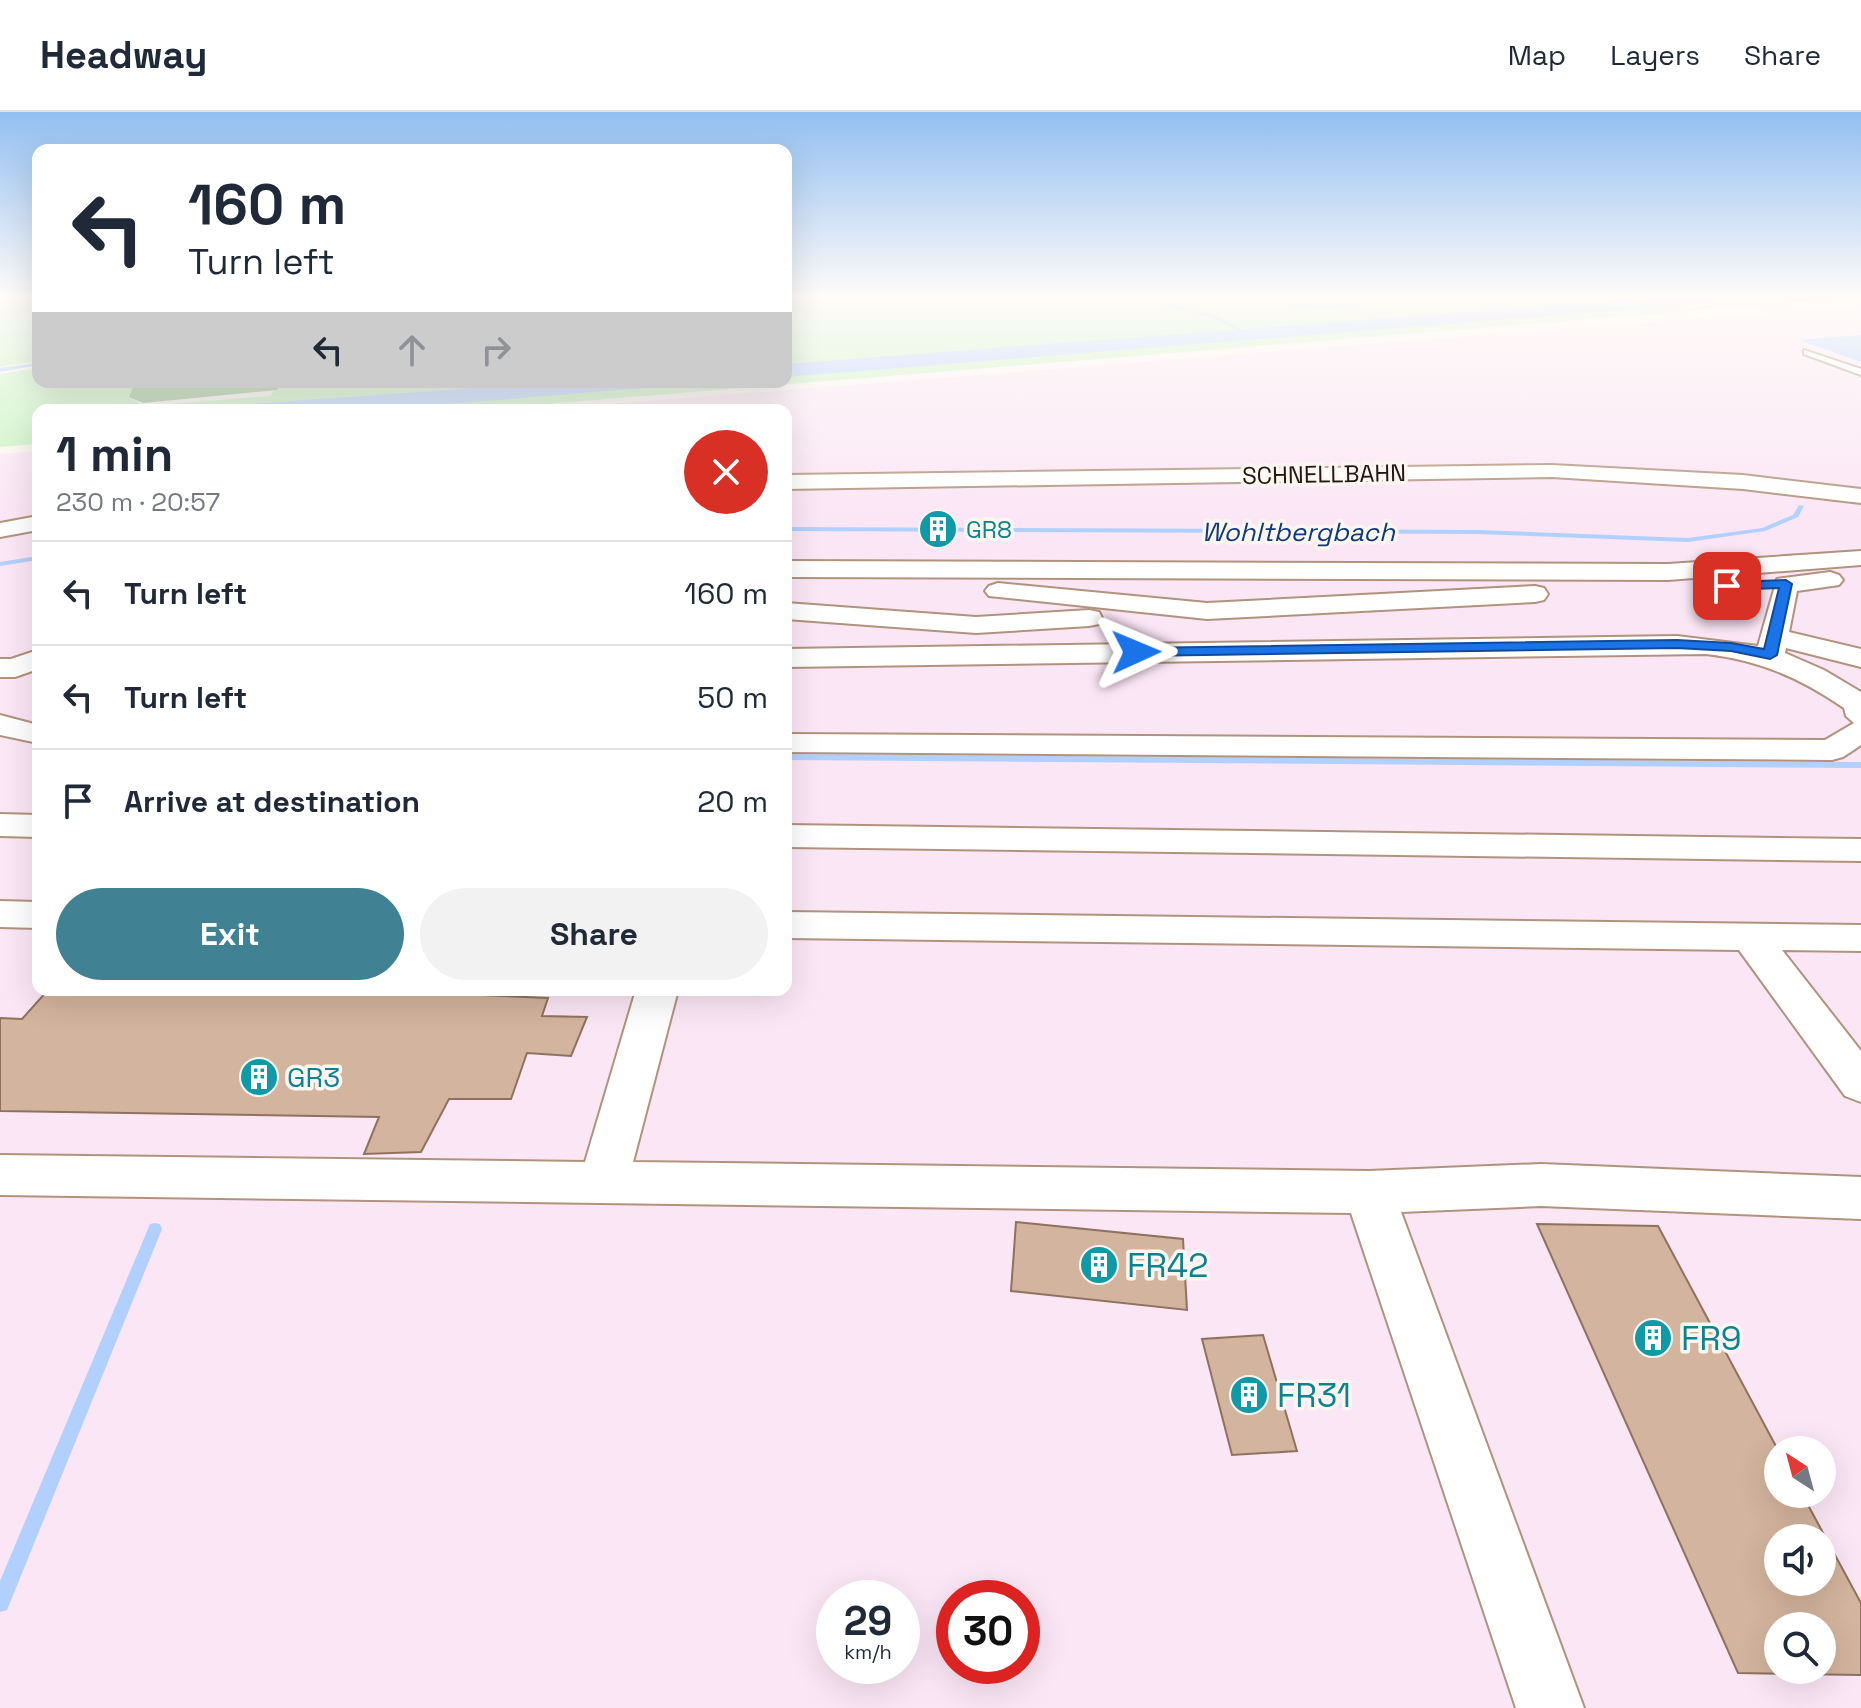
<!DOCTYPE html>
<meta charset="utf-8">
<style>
body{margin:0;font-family:"Space Grotesk",sans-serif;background:#f2f2f3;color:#1f2937;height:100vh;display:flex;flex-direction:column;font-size:30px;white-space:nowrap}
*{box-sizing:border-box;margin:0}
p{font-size:26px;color:#747a83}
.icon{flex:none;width:44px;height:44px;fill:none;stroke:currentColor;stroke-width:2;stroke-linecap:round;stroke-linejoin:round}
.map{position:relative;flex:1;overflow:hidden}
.side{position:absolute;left:32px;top:292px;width:760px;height:592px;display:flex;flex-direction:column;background:#fff;border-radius:16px;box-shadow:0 8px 32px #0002}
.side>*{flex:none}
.banner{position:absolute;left:32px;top:32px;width:760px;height:244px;border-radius:16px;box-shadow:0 8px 32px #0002;background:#fff;color:#1f2937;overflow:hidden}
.needle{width:52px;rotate:324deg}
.fabs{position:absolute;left:1764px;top:1324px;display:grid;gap:16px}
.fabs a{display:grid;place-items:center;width:72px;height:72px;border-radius:50%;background:#fff;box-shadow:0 8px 32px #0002;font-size:40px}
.speed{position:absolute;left:816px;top:1468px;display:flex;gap:16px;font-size:40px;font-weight:700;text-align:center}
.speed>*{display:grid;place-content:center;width:104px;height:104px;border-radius:50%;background:#fff;box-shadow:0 8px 32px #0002;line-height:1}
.speed small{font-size:20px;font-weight:400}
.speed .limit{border:12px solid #d22;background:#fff;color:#111}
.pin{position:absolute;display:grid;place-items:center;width:68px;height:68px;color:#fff;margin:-34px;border-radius:16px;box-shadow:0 4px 12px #0006}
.me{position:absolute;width:88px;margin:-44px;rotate:89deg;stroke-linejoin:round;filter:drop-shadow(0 0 6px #0008)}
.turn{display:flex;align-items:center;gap:28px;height:168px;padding:0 24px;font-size:36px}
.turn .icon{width:104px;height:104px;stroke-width:2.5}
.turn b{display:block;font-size:56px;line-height:68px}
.lanes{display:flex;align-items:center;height:76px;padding:0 24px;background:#0003;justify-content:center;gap:40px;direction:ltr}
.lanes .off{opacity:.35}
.round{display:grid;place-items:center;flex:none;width:84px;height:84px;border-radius:42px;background:#f2f2f3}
.head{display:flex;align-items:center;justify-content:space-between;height:136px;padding:0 24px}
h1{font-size:48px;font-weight:600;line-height:60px}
.action{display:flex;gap:16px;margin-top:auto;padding:16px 24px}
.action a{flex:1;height:92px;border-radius:48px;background:#408294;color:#fff;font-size:32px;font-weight:600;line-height:92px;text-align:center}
.action a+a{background:#f2f2f3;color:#1f2937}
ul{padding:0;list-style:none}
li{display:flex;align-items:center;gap:24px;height:104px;padding:0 24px;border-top:2px solid #e0e1e3}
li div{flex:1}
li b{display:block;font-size:30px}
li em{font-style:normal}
header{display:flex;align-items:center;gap:48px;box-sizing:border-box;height:112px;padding:0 40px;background:#fff;border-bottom:2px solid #e0e1e3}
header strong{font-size:38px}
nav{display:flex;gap:44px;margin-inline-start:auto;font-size:28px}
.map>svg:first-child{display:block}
.industrial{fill:#fbe6f5;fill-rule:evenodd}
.green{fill:#c7f4bf}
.forest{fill:#94c28b}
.water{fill:#b2d0fe}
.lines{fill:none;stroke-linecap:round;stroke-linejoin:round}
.stream{fill:#b2d0fe;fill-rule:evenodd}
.building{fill:#d3b49e;stroke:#8f725e;stroke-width:2;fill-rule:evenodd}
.service-casing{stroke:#b1937d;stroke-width:4}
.minor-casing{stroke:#b1937d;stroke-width:4}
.service{fill:#fff;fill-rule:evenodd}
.minor{fill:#fff;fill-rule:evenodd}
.route{fill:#1a73e8;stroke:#114b97;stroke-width:2}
.labels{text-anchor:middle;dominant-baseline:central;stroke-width:7;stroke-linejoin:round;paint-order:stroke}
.far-street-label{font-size:24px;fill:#241911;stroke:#fcf6f1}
.far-culture-label{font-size:24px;fill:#0d838f;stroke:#fcf6f1;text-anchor:start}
.far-water-label{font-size:26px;font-style:italic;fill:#0f397b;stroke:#fcf6f1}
.culture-label{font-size:28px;fill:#0d838f;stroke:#fcf6f1;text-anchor:start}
.near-culture-label{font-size:34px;fill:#0d838f;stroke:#fcf6f1;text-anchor:start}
</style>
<header>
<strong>Headway</strong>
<nav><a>Map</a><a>Layers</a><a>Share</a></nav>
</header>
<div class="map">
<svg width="1861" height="1596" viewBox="0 0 1861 1596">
<rect width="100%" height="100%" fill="#fcf6f1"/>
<path class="industrial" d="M1861,193V1596H0V342L38,339V878H786V298H533ZM1778,1338H1822V1382H1778ZM1778,1426H1822V1470H1778ZM834,1486H902V1554H834ZM954,1486H1022V1554H954ZM1778,1514H1822V1558H1778Z"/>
<g class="green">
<path d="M0,185H38V249L0,255Z"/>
<path d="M786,185H1861L471,298H38V332L0,335V262L38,256V270H135L129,285L144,294L270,284L281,270H786Z"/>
</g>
<path class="forest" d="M135,270H281L277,278L143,291L129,285Z"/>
<g class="water">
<path d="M1666,185H1786L786,265V252Z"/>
<path d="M1861,223V250L1799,228Z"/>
<path d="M553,270H719L373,298H169Z"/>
</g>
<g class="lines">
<g class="stream">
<path d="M1135,185H1143L1217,204L1249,221L1245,222L1213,206Z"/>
<path d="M1271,185H1277L1298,193L1312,194L1343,193L1386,185C1352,198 1304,205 1271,185Z"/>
<path d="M38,251V253L0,260V256Z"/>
<path d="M1799,393L1804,394L1798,405L1765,419L1688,430L1477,422L786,419V415L1477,418L1688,426L1762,416L1793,403Z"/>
<path d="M38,444V448L0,454V450Z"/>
<path d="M786,642L1861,650V656L786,648Z"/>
<path d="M155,1111L160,1112L162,1117L7,1498L0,1500V1469L148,1117L150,1112Z"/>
</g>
</g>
<g class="building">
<path d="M48,878L437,881L548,886L542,904L587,905L571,944L527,941L511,987H449L421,1040L364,1042L379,1005L0,999V906L22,907Z"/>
<path d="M1016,1110L1183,1127L1187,1198L1011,1179Z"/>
<path d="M1537,1112L1658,1114L1778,1338V1382H1802L1861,1491V1563L1738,1561ZM1778,1426H1822V1470H1778ZM1778,1514H1822V1558H1778Z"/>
<path d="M1263,1223L1297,1339L1232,1343L1202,1227Z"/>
</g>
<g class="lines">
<g class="service-casing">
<path id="service" d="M1804,238L1861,257V263L1804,242Z"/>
</g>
<g class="minor-casing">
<g id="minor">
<path d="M1552,353L1743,363L1861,377V391L1743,377L1552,365L786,377V363Z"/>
<path d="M38,404V418L0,425V411Z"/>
<path d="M1861,439V453L1668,468L786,465V449L1668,452Z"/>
<path d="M1830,460L1839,463L1843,468L1839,473L1797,479L1789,520L1861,537V555L1786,536L1785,541L1824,558L1861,580V633L1843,645L1832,648L786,640V622L1825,628L1854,611L1846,604L1844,596C1800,566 1759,548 1706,542L786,555V537L1677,524L1758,534L1777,467Z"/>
<path d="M998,471L1207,491L1535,474L1544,476L1548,482L1544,488L1535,490L1207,507L989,484L985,479L989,474Z"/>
<path d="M786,491L976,505L1089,498L1099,500L1102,506L1099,512L1089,514L976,521L786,507Z"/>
<path d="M38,538V557L15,565H0V547H11Z"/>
<path d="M0,603L38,613V631L0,623Z"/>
<path d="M0,702L38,703V725L0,724Z"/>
<path d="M786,713L1861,727V749L786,735Z"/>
<path d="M0,789L38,790V816L0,815Z"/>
<path d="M786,800L1861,813V839L1782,838L1861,939V990L1845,984L1739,838L786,826Z"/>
<path d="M636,878H678L633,1050L1369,1059L1541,1052L1861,1065V1107L1541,1094L1401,1100L1584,1596H1516L1351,1101L0,1083V1043L585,1050Z"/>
</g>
</g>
<use href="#service" class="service"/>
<use href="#minor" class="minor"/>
</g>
<linearGradient id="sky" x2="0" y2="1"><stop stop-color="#92bff1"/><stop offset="0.45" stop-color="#fefbf9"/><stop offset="1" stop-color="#fefbf9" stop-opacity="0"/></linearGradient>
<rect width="1861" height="409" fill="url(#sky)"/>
<path class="route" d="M1786,468L1792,472L1777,543L1770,547L1731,539L1677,536L1136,544L1129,540L1136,536L1677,528L1731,531L1764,537L1779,476L1727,478L1721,474L1727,470Z"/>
<defs>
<g id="building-disc" transform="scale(2)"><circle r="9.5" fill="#0f9aa8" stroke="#fcf6f1"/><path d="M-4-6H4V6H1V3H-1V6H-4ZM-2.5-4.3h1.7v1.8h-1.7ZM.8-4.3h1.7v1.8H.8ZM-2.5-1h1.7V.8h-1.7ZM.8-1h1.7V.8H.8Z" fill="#fff"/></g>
</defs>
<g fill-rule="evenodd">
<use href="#building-disc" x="938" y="417"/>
<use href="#building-disc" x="259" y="965"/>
<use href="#building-disc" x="1099" y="1153"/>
<use href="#building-disc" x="1653" y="1226"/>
<use href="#building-disc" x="1249" y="1283"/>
</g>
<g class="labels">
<g class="far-street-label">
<text transform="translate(1324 362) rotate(-1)">SCHNELLBAHN</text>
</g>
<g class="far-culture-label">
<text x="966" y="417">GR8</text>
</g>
<g class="far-water-label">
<text x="1298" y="420">Wohltbergbach</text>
</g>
<g class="culture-label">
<text x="287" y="965">GR3</text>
</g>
<g class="near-culture-label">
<text x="1127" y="1153">FR42</text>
<text x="1681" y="1226">FR9</text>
<text x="1277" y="1283">FR31</text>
</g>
</g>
</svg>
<div class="fabs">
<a><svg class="needle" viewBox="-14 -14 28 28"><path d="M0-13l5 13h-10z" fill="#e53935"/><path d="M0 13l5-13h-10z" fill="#747a83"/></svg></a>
<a><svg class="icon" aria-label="sound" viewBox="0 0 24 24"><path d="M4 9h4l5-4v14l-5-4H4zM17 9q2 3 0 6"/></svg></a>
<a><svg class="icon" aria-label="search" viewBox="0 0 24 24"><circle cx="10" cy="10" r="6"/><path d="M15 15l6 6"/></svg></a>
</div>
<div class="speed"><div>29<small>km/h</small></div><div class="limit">30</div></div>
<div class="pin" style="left:1727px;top:474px;background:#d93025"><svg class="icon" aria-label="arrive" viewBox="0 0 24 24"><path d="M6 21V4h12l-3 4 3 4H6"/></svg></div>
<svg class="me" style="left:1136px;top:540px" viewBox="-20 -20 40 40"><path d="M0-17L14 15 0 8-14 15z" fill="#1a73e8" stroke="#fff" stroke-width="4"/></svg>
<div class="banner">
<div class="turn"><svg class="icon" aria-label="left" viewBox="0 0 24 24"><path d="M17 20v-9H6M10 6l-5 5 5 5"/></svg><div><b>160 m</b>Turn left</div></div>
<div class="lanes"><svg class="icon" aria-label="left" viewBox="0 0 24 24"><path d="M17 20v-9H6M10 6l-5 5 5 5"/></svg><svg class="icon off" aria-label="ahead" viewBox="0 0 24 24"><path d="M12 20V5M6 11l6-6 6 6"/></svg><svg class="icon off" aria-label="right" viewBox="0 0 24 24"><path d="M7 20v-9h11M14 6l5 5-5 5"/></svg></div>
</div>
<section class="side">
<div class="head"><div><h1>1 min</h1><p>230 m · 20:57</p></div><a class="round" style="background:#d93025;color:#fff"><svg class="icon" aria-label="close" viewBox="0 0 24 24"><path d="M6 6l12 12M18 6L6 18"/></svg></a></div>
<ul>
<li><svg class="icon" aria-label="left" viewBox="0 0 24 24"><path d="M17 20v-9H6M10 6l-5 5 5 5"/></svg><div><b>Turn left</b></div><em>160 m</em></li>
<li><svg class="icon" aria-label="left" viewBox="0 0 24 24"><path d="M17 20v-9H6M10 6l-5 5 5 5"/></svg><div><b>Turn left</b></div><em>50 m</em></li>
<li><svg class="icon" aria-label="arrive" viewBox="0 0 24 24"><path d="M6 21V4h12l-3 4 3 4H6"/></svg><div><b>Arrive at destination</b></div><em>20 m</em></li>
</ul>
<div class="action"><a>Exit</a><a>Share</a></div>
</section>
</div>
